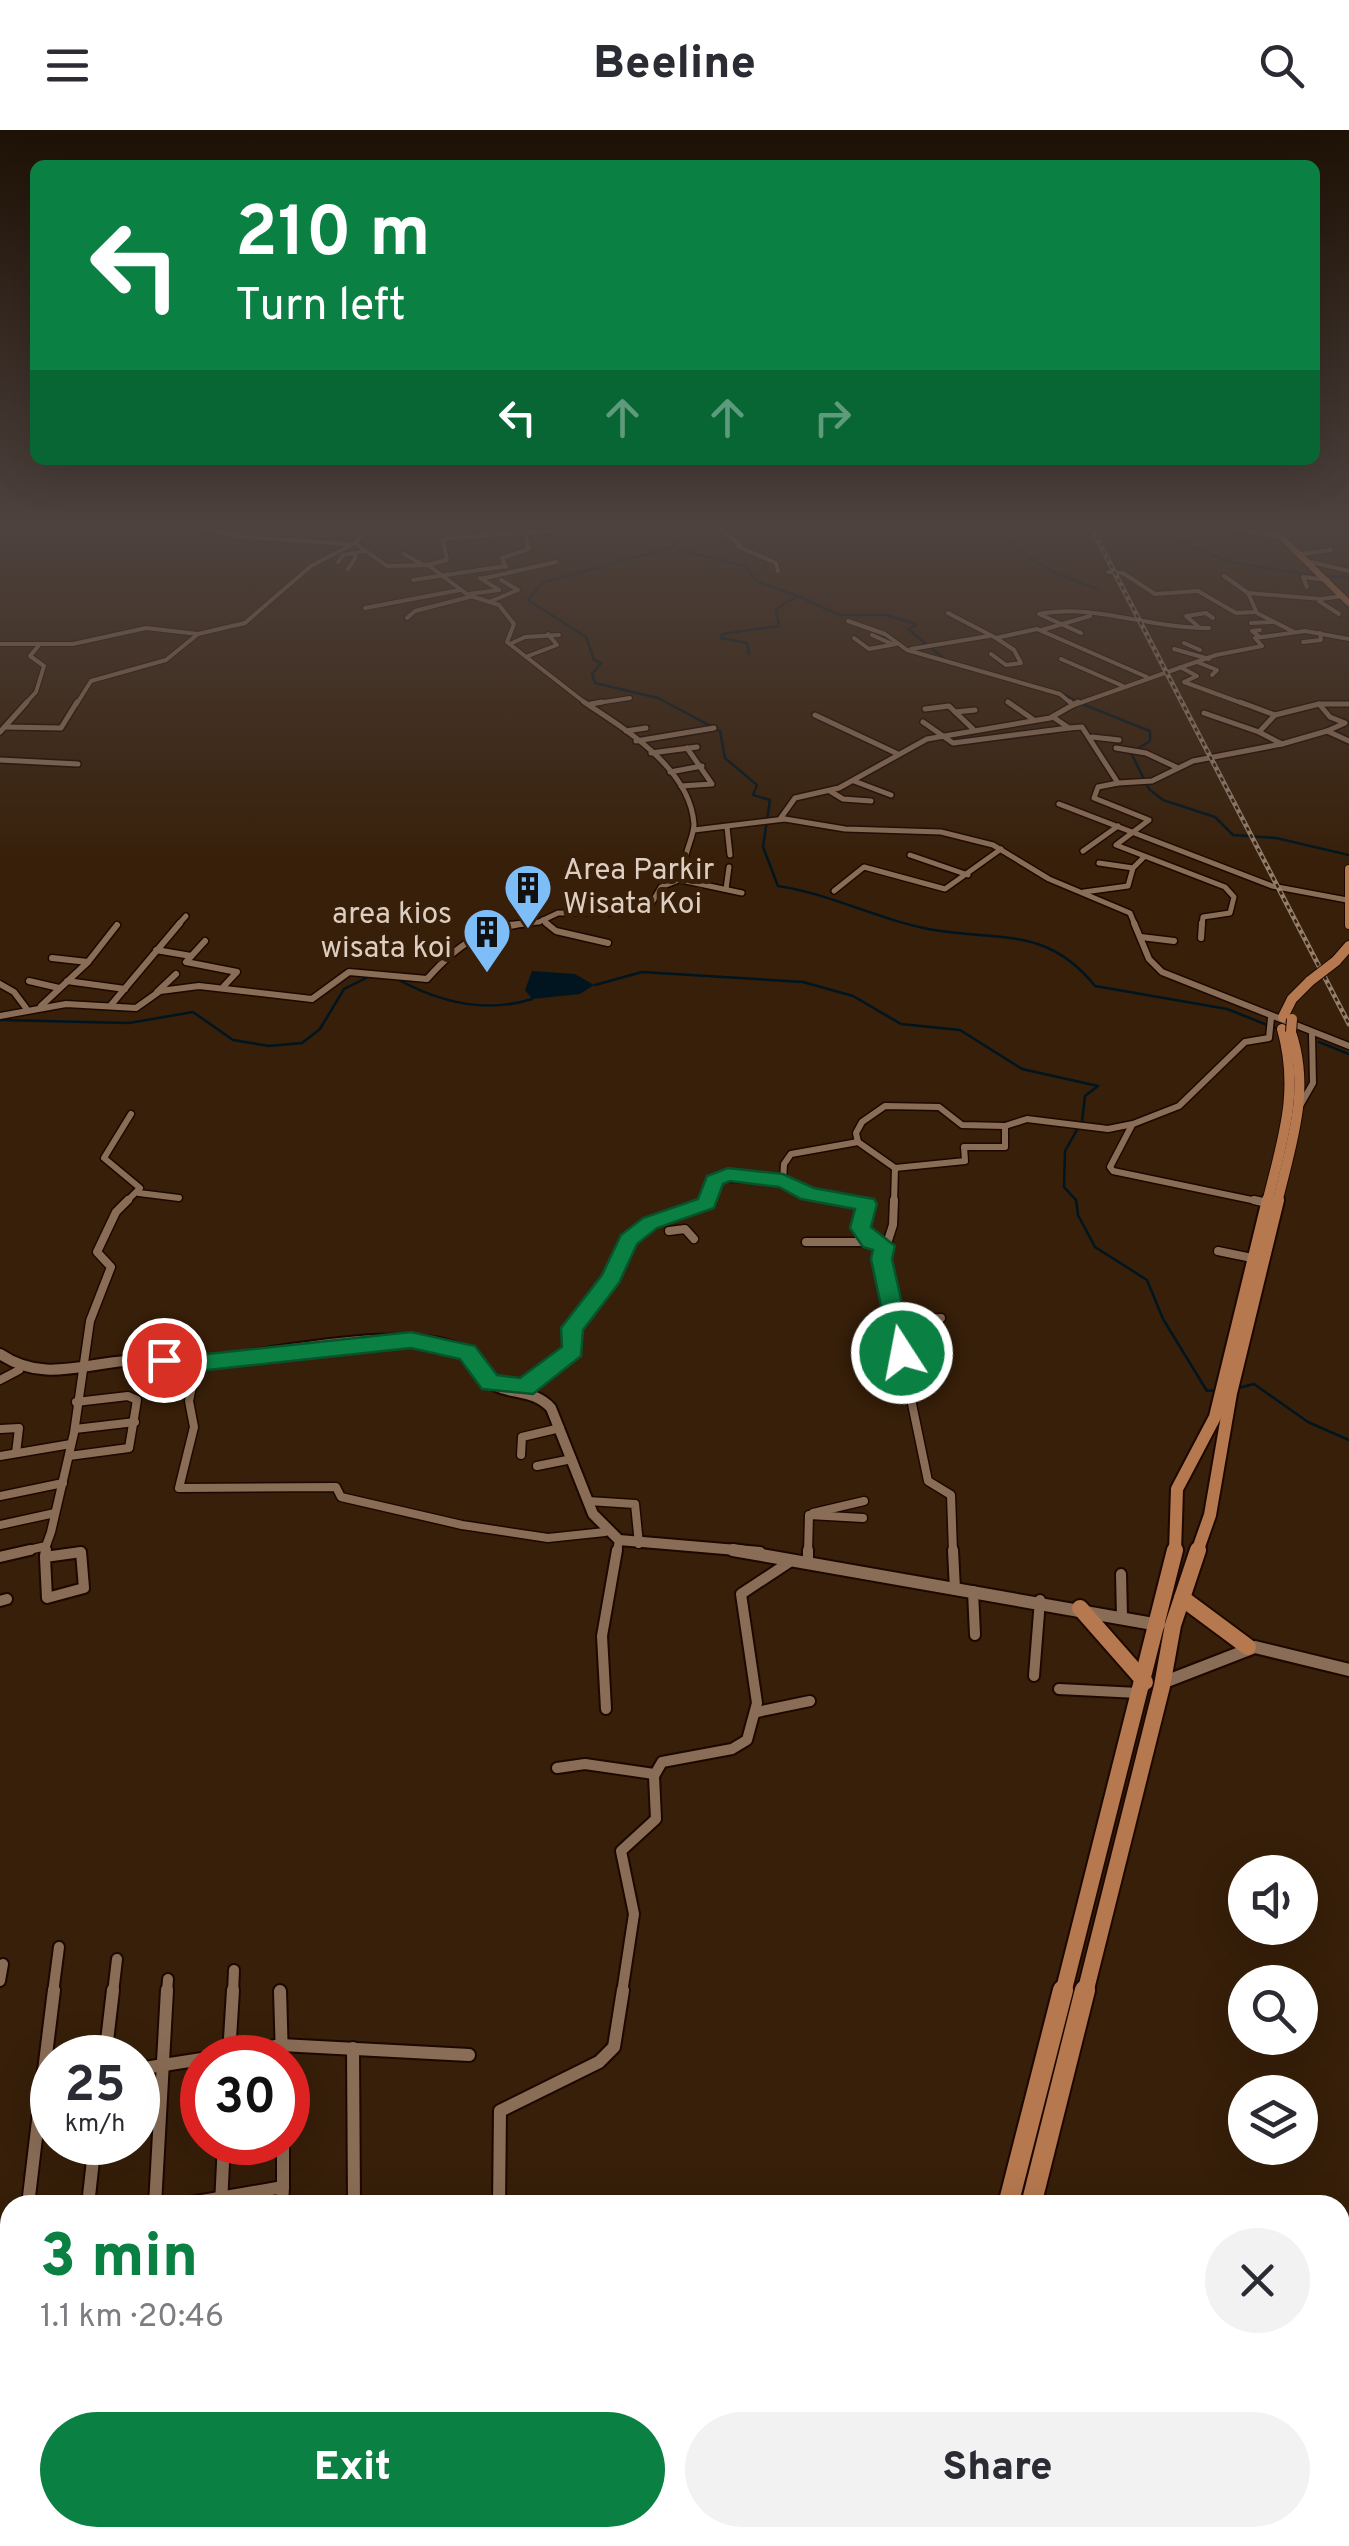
<!DOCTYPE html>
<meta charset="utf-8">
<style>
body{margin:0;font-family:Overpass,sans-serif;background:#f2f2f3;color:#2b2b33;height:100vh;display:flex;flex-direction:column;font-size:38px;white-space:nowrap}
*{box-sizing:border-box;margin:0}
p{font-size:32px;color:#7c7c81}
.icon{flex:none;width:55px;height:55px;fill:none;stroke:currentColor;stroke-width:2;stroke-linecap:round;stroke-linejoin:round}
.map{position:relative;flex:1;overflow:hidden}
.details{position:absolute;left:0px;top:2065px;width:1350px;height:352px;display:flex;flex-direction:column;background:#fff;border-radius:30px 30px 0 0;box-shadow:0 10px 40px #0002}
.details>*{flex:none}
.banner{position:absolute;left:30px;top:30px;width:1290px;height:305px;border-radius:15px;box-shadow:0 10px 40px #0002;background:#0b8043;color:#fff;overflow:hidden}
.controls{position:absolute;left:1228px;top:1725px;display:grid;gap:20px}
.controls a{display:grid;place-items:center;width:90px;height:90px;border-radius:50%;background:#fff;box-shadow:0 10px 40px #0002;font-size:50px}
.speed{position:absolute;left:30px;top:1905px;display:flex;gap:20px;font-size:50px;font-weight:700;text-align:center}
.speed>*{display:grid;place-content:center;width:130px;height:130px;border-radius:50%;background:#fff;box-shadow:0 10px 40px #0002;line-height:1}
.speed small{font-size:25px;font-weight:400}
.speed .limit{border:15px solid #d22;background:#fff;color:#111}
.pin{position:absolute;display:grid;place-items:center;width:85px;height:85px;color:#fff;margin:-42px;border:5px solid #fff;border-radius:50%;box-shadow:0 2px 10px #0007}
.me{position:absolute;width:110px;margin:-55px;rotate:349deg;stroke-linejoin:round;filter:drop-shadow(0 0 8px #0008)}
.turn{display:flex;align-items:center;gap:35px;height:210px;padding:0 40px;font-size:45px}
.turn .icon{width:130px;height:130px;stroke-width:2.5}
.turn b{display:block;font-size:70px;line-height:85px}
.lanes{display:flex;align-items:center;height:95px;padding:0 40px;background:#0003;justify-content:center;gap:50px;direction:ltr}
.lanes .off{opacity:.35}
.round{display:grid;place-items:center;flex:none;width:105px;height:105px;border-radius:52px;background:#f2f2f3}
.overview{display:flex;align-items:center;justify-content:space-between;height:170px;padding:0 40px}
h1{font-size:60px;font-weight:800;line-height:75px;color:#0b8043}
.primary-button{display:flex;gap:20px;margin-top:auto;padding:20px 40px}
.primary-button a{flex:1;height:115px;border-radius:60px;background:#0b8043;color:#fff;font-size:40px;font-weight:800;line-height:115px;text-align:center}
.primary-button a+a{background:#f2f2f3;color:#2b2b33}
header{display:flex;justify-content:space-between;align-items:center;height:130px;padding:0 40px;background:#fff;font-size:45px;font-weight:800}
.map>svg:first-child{display:block}
.water{fill:#00151f}
.lines{fill:none;stroke-linecap:round;stroke-linejoin:round}
.stream{stroke:#00151f;stroke-width:2.5}
.minor-far5-casing{stroke:#1d0800;stroke-width:6}
.minor-far4-casing{stroke:#1d0800;stroke-width:8}
.minor-far3-casing{stroke:#1d0800;stroke-width:9}
.minor-far2-casing{stroke:#1d0800;stroke-width:11}
.minor-far1-casing{stroke:#1d0800;stroke-width:14}
.minor-casing{stroke:#1d0800;stroke-width:16}
.tertiary-far1-casing{stroke:#1d0800;stroke-width:14}
.tertiary-casing{stroke:#1d0800;stroke-width:16}
.primary-far4-casing{stroke:#1d0800;stroke-width:10}
.primary-far3-casing{stroke:#1d0800;stroke-width:12}
.primary-far2-casing{stroke:#1d0800;stroke-width:16}
.primary-far1-casing{stroke:#1d0800;stroke-width:20}
.primary-casing{stroke:#1d0800;stroke-width:24}
.trunk-casing{stroke:#1d0800;stroke-width:9}
.minor-far5{stroke:#8a6d56;stroke-width:4}
.minor-far4{stroke:#8a6d56;stroke-width:5}
.minor-far3{stroke:#8a6d56;stroke-width:6}
.minor-far2{stroke:#8a6d56;stroke-width:8}
.minor-far1{stroke:#8a6d56;stroke-width:10}
.minor{stroke:#8a6d56;stroke-width:12}
.tertiary-far1{stroke:#8a6d56;stroke-width:10}
.tertiary{stroke:#8a6d56;stroke-width:12}
.primary-far4{stroke:#b5784f;stroke-width:8}
.primary-far3{stroke:#b5784f;stroke-width:10}
.primary-far2{stroke:#b5784f;stroke-width:12}
.primary-far1{stroke:#b5784f;stroke-width:16}
.primary{stroke:#b5784f;stroke-width:20}
.trunk{stroke:#c37c4d;stroke-width:6}
.rail-casing{stroke:#927f6e;stroke-width:5}
.rail{stroke:#371f09;stroke-width:2.5;stroke-dasharray:4;stroke-linecap:butt}
.primary-bridge-casing{stroke:#1d0800;stroke-width:12;stroke-linecap:butt}
.primary-bridge{stroke:#b5784f;stroke-width:10}
.route{fill:#0b8043;stroke:#07532c;stroke-width:2.5}
.labels{text-anchor:middle;dominant-baseline:central;stroke-width:10;stroke-linejoin:round;paint-order:stroke}
.far-poi-label{font-size:30px;fill:#decec2;stroke:#371f09;text-anchor:start}
</style>
<header><svg class="icon" aria-label="menu" viewBox="0 0 24 24"><path d="M4 6h16M4 12h16M4 18h16"/></svg>Beeline<svg class="icon" aria-label="search" viewBox="0 0 24 24"><circle cx="10" cy="10" r="6"/><path d="M15 15l6 6"/></svg></header>
<div class="map">
<svg width="1349" height="2416" viewBox="0 0 1349 2416">
<rect width="100%" height="100%" fill="#371f09"/>
<path class="water" d="M532,841L575,844L594,855L580,864L532,869L525,860Z"/>
<g class="lines">
<g class="stream">
<path d="M996,399L1016,410L1008,414L1053,442L1097,459"/>
<path d="M1131,399L1172,408L1229,432L1318,446"/>
<path d="M1329,399L1349,407"/>
<path d="M659,403L675,411L676,419L745,436L756,451L798,466L776,479L779,496L722,504L721,508L747,513L749,524"/>
<path d="M673,417L542,453L528,470L586,507L594,530L601,533L592,544L595,553L658,568L720,601L725,628L757,655L753,665L770,670L763,717L778,756C832,764 881,791 934,800C998,811 1047,796 1095,856L1227,879L1275,898"/>
<path d="M1326,446L1349,448"/>
<path d="M798,466L839,485H886L913,493L916,495L908,499L947,531"/>
<path d="M1061,563L1075,570"/>
<path d="M1082,574L1150,601V611L1131,623L1149,659L1163,670L1215,687L1233,705L1276,708L1349,725"/>
<path d="M397,849C439,872 485,884 532,869"/>
<path d="M595,855L642,842L803,852L853,866L901,894L960,900L1022,939L1098,956L1085,966L1082,991L1065,1021L1064,1057L1076,1070L1078,1085L1095,1117L1147,1150L1163,1189L1207,1261L1216,1260"/>
<path d="M0,890L129,893L193,882L233,910L269,916L302,913L320,899L344,859L370,846"/>
<path d="M1319,912L1349,924"/>
<path d="M1238,1258L1254,1254L1308,1292L1349,1310"/>
</g>
<g class="minor-far5-casing">
<g id="minor-far5">
<path d="M204,399L243,407L352,414"/>
<path d="M368,399L355,413L387,436L428,435L468,465L499,475L514,494L507,512L588,575"/>
<path d="M490,399H499"/>
<path d="M719,399L740,414L737,416L776,433L778,441"/>
<path d="M1236,399L1283,407"/>
<path d="M644,404L659,402L651,399"/>
<path d="M404,424L422,434"/>
<path d="M1302,424L1331,420"/>
<path d="M338,432L343,425L365,421"/>
<path d="M1311,432L1349,441"/>
<path d="M428,435L447,430L443,411L448,408L551,401"/>
<path d="M506,437L502,428L529,419L525,403"/>
<path d="M348,439L356,427L353,424"/>
<path d="M1108,442L1123,443L1155,464L1198,461L1236,483L1256,482"/>
<path d="M1224,446L1248,463L1257,483L1294,502"/>
<path d="M480,448L499,460"/>
<path d="M481,449L556,432"/>
<path d="M413,450L506,436"/>
<path d="M1307,457L1303,447L1328,450"/>
<path d="M1248,463L1321,469L1343,466"/>
<path d="M469,464L499,460"/>
<path d="M1319,471L1339,484"/>
<path d="M489,472L518,460L501,450"/>
<path d="M365,478L460,460"/>
<path d="M948,483L996,508L1037,499L1147,547"/>
<path d="M407,488L415,481L473,466"/>
<path d="M848,491L885,504L907,520L1060,564L1073,575"/>
<path d="M1251,493L1272,492"/>
<path d="M1200,498L1186,486L1206,483L1213,488"/>
<path d="M1042,500L1090,486"/>
<path d="M1260,500L1252,501L1260,507"/>
<path d="M1081,503L1039,484C1095,473 1150,499 1209,498"/>
<path d="M872,505L892,514"/>
<path d="M854,508L869,519L896,514"/>
<path d="M1303,512L1321,510L1320,503"/>
<path d="M1184,513L1200,520"/>
<path d="M0,514H73L146,498L198,504"/>
<path d="M510,514L525,507L559,505"/>
<path d="M911,519L989,506"/>
<path d="M1174,519L1209,529"/>
<path d="M991,524L1006,535L1021,533L1014,520L996,508"/>
<path d="M528,526L557,515L548,504"/>
<path d="M1061,529L1123,556"/>
<path d="M1197,532L1217,540L1212,545"/>
<path d="M1180,537L1197,546L1184,552L1247,575"/>
<path d="M1008,572L1012,575"/>
<path d="M591,574L630,568"/>
<path d="M1319,574H1349"/>
<path d="M24,575L36,562L44,536L30,526L40,514"/>
<path d="M76,575L91,551L166,530L198,504L245,493L311,436L355,413"/>
<path d="M1074,575L1216,525L1262,516L1255,508L1305,501L1349,509"/>
<path d="M1316,575H1320"/>
</g>
</g>
<g class="minor-far4-casing">
<g id="minor-far4">
<path d="M1008,572L1034,590"/>
<path d="M1070,572L1073,575"/>
<path d="M1240,572L1275,585L1319,574L1330,587L1345,593L1327,601L1349,611"/>
<path d="M591,574L602,572"/>
<path d="M1319,574H1349"/>
<path d="M925,579L949,576L973,599"/>
<path d="M955,582L975,580"/>
<path d="M1204,583L1259,602"/>
<path d="M815,585L898,624"/>
<path d="M1275,585L1259,602L1282,614L1327,601"/>
<path d="M1053,587L1069,598L1082,597L1118,653L1098,657L1094,668L1149,690L1116,715L1225,757L1234,767L1230,783L1203,787L1202,795"/>
<path d="M923,592L953,613L1069,598"/>
<path d="M5,597L61,598L77,572"/>
<path d="M626,601L646,598"/>
<path d="M0,602L27,572"/>
<path d="M1092,607L1119,610"/>
<path d="M636,611L714,598"/>
<path d="M1116,618L1146,623L1176,637"/>
<path d="M651,623L697,617"/>
<path d="M0,630L78,634"/>
<path d="M670,642L702,636"/>
<path d="M854,651L891,665"/>
<path d="M1118,653L1152,651L1193,631L1282,614"/>
<path d="M681,656L712,654L687,618"/>
<path d="M830,661L843,669L871,671"/>
<path d="M1059,674L1272,756L1347,770"/>
<path d="M780,689L795,668L839,658L927,609L1050,588L1078,572"/>
<path d="M727,697L730,725"/>
<path d="M694,700L785,689L845,699L941,702L993,715L1049,749L1130,783L1135,795"/>
<path d="M1083,721L1118,696"/>
<path d="M910,725L968,745"/>
<path d="M1099,733L1133,738"/>
<path d="M681,750L742,763"/>
<path d="M726,759L729,737"/>
<path d="M834,761L864,737L945,759L1001,719"/>
<path d="M1084,762L1128,756L1133,738L1144,727"/>
<path d="M543,790L549,795"/>
<path d="M178,795L186,786"/>
<path d="M503,795L539,792L558,783H646L661,757L684,748C682,723 694,709 694,694C690,638 625,599 584,572"/>
</g>
</g>
<g class="minor-far3-casing">
<g id="minor-far3">
<path d="M546,793L556,801L608,813"/>
<path d="M1134,793L1149,829L1162,842L1349,916"/>
<path d="M1141,807L1174,811"/>
<path d="M1201,808L1202,793"/>
<path d="M205,811L186,832L237,842L224,856"/>
<path d="M156,820L191,826"/>
<path d="M52,828L88,832"/>
<path d="M29,851L59,858"/>
<path d="M67,851L125,859"/>
<path d="M0,854L14,862L26,878"/>
<path d="M157,862L176,844"/>
<path d="M111,875L180,793"/>
<path d="M41,876L88,832L117,795"/>
<path d="M0,886L66,874L136,878L160,861L199,856L312,869L349,842L427,849C458,814 483,797 531,793"/>
<path d="M1301,974L1313,953L1312,905"/>
<path d="M1132,995L1110,1037L1113,1041L1266,1073"/>
<path d="M858,1012L856,1003L862,992L885,976L939,977L962,995L1005,996"/>
<path d="M783,1051L809,1064L859,1073"/>
<path d="M139,1063L179,1068"/>
<path d="M125,1073L140,1058L104,1028L131,984"/>
<path d="M707,1073L717,1048L783,1051L784,1034L791,1024L858,1012L895,1038"/>
<path d="M894,1073L895,1038L965,1031L964,1017H1005V996L1027,989L1108,999L1133,994L1179,976L1245,912L1269,908L1271,888"/>
</g>
</g>
<g class="minor-far2-casing">
<g id="minor-far2">
<path d="M845,1070L866,1074L860,1097L871,1112"/>
<path d="M894,1070L893,1095L882,1129L928,1351L951,1365L953,1422"/>
<path d="M1254,1070L1267,1073"/>
<path d="M669,1101L685,1099L694,1109"/>
<path d="M806,1112H871"/>
<path d="M1218,1121L1252,1128"/>
<path d="M895,1191L941,1188"/>
<path d="M197,1233L189,1271L194,1297L179,1358L336,1357L341,1367L462,1395L548,1408L605,1402"/>
<path d="M0,1250L19,1240"/>
<path d="M524,1258L575,1218L572,1199L612,1148L630,1108L652,1092L708,1070"/>
<path d="M0,1299L19,1298L16,1323"/>
<path d="M75,1299L135,1292"/>
<path d="M521,1325L522,1307L560,1298"/>
<path d="M0,1326L71,1314"/>
<path d="M69,1326L129,1318L137,1270L128,1266L76,1272"/>
<path d="M537,1336L572,1329"/>
<path d="M0,1366L63,1353"/>
<path d="M588,1371L635,1374L639,1414"/>
<path d="M813,1383L864,1371"/>
<path d="M0,1395L55,1383"/>
<path d="M20,1422L46,1416L51,1402L74,1303L90,1191L111,1137L97,1122L116,1082L128,1070"/>
<path d="M46,1422V1416"/>
<path d="M617,1422L619,1410"/>
<path d="M808,1422L809,1385L863,1388"/>
</g>
</g>
<g class="minor-far1-casing">
<g id="minor-far1">
<path d="M953,1420L955,1459"/>
<path d="M81,1422L84,1458L47,1468L45,1427Z"/>
<path d="M0,1427L30,1420"/>
<path d="M45,1427L46,1420"/>
<path d="M808,1434V1420"/>
<path d="M1121,1444L1122,1487"/>
<path d="M973,1461L975,1505"/>
<path d="M0,1471L7,1469"/>
<path d="M1034,1546L1040,1470"/>
<path d="M1059,1559L1138,1563"/>
<path d="M606,1579L602,1506L617,1420"/>
<path d="M757,1582L810,1571"/>
<path d="M557,1638L585,1634L654,1644"/>
<path d="M0,1851L3,1834"/>
<path d="M53,1863L59,1817"/>
<path d="M113,1863L117,1829"/>
<path d="M167,1863L168,1849"/>
<path d="M233,1863L234,1840"/>
<path d="M622,1863L634,1784L621,1721L656,1689L654,1646L662,1632L732,1619L747,1610L757,1573L741,1464L791,1431"/>
</g>
</g>
<g class="minor-casing">
<g id="minor">
<path d="M280,1861L282,1928"/>
<path d="M353,1918L354,2075"/>
<path d="M229,1925L233,1860"/>
<path d="M105,1928L113,1860"/>
<path d="M212,1928L281,1915L469,1925"/>
<path d="M138,1939L202,1929"/>
<path d="M42,1957L54,1860"/>
<path d="M283,2012V2057"/>
<path d="M28,2075L42,1957L52,1955"/>
<path d="M88,2075L95,2012"/>
<path d="M155,2075L167,1860"/>
<path d="M179,2075L283,2057L282,2075"/>
<path d="M221,2075L224,2012"/>
<path d="M499,2075L500,1981L599,1932L614,1917L623,1860"/>
<path d="M0,2105L10,2104"/>
<path d="M3,2266L10,2206"/>
<path d="M300,2408L302,2416"/>
<path d="M586,2408L590,2416"/>
<path d="M109,2416L112,2408"/>
<path d="M485,2416L497,2408"/>
</g>
</g>
<g class="tertiary-far1-casing">
<path id="tertiary-far1" d="M0,1224C41,1252 79,1235 125,1231C150,1228 176,1235 201,1232C266,1226 409,1191 466,1222C478,1229 479,1244 489,1252C509,1266 533,1258 551,1278L593,1384L619,1410L760,1422"/>
</g>
<g class="tertiary-casing">
<g id="tertiary">
<path d="M733,1420L1159,1495"/>
<path d="M1162,1553L1255,1517L1349,1540"/>
</g>
</g>
<g class="primary-far4-casing">
<path id="primary-far4" d="M1349,739V795"/>
</g>
<g class="primary-far3-casing">
<g id="primary-far3">
<path d="M1336,831L1349,816"/>
<path d="M1283,887L1292,869L1310,851"/>
<path d="M1267,1073C1282,1010 1300,963 1282,899"/>
<path d="M1277,1073C1291,1014 1311,961 1291,902"/>
</g>
</g>
<g class="primary-far2-casing">
<g id="primary-far2">
<path d="M1175,1422L1177,1359L1215,1287L1268,1070"/>
<path d="M1197,1422L1210,1385L1231,1263L1278,1070"/>
</g>
</g>
<g class="primary-far1-casing">
<g id="primary-far1">
<path d="M1182,1468L1248,1517"/>
<path d="M1080,1478L1145,1552"/>
<path d="M1063,1863L1175,1420"/>
<path d="M1085,1863L1162,1556L1173,1495L1198,1420"/>
</g>
</g>
<g class="primary-casing">
<g id="primary">
<path d="M1008,2075L1063,1860"/>
<path d="M1031,2075L1085,1860"/>
<path d="M923,2416L925,2408"/>
<path d="M943,2416L945,2408"/>
</g>
</g>
<g class="trunk-casing">
<path id="trunk" d="M1273,399L1349,473"/>
</g>
<use href="#minor-far5" class="minor-far5"/>
<use href="#minor-far4" class="minor-far4"/>
<use href="#minor-far3" class="minor-far3"/>
<use href="#minor-far2" class="minor-far2"/>
<use href="#minor-far1" class="minor-far1"/>
<use href="#minor" class="minor"/>
<use href="#tertiary-far1" class="tertiary-far1"/>
<use href="#tertiary" class="tertiary"/>
<use href="#primary-far4" class="primary-far4"/>
<use href="#primary-far3" class="primary-far3"/>
<use href="#primary-far2" class="primary-far2"/>
<use href="#primary-far1" class="primary-far1"/>
<use href="#primary" class="primary"/>
<use href="#trunk" class="trunk"/>
<g class="rail-casing">
<path id="rail" d="M1092,399L1349,894"/>
</g>
<use href="#rail" class="rail"/>
<g class="primary-bridge-casing">
<g id="primary-bridge">
<path d="M1310,851L1336,831"/>
<path d="M1291,902L1292,889"/>
</g>
</g>
<use href="#primary-bridge" class="primary-bridge"/>
</g>
<linearGradient id="sky" x2="0" y2="1"><stop stop-color="#1e1105"/><stop offset="0.54" stop-color="#4d423e"/><stop offset="1" stop-color="#4d423e" stop-opacity="0"/></linearGradient>
<rect width="1349" height="737" fill="url(#sky)"/>
<path class="route" d="M728,1038L783,1044L814,1058L874,1069L877,1074L871,1097L895,1116L892,1129L913,1223L910,1229L902,1232L891,1223L871,1129L873,1120L863,1117L850,1098L855,1079L801,1069L779,1057L730,1051L723,1054L714,1078L657,1098L637,1114L619,1153L583,1200L581,1226L533,1264L482,1259L460,1229L411,1218L198,1241L164,1239L153,1230L164,1222L198,1225L411,1202L475,1216L497,1245L520,1248L562,1217L561,1198L602,1145L621,1105L643,1088L698,1069L707,1046Z"/>
<defs>
<g id="building-pin" transform="scale(2.5)"><path d="M0 17L-7.5 6A9.5 9.5 0 1 1 7.5 6Z" fill="#7dbef9" stroke="#371f09"/><path d="M-4-6H4V6H1V3H-1V6H-4ZM-2.5-4.3h1.7v1.8h-1.7ZM.8-4.3h1.7v1.8H.8ZM-2.5-1h1.7V.8h-1.7ZM.8-1h1.7V.8H.8Z" fill="#111"/></g>
</defs>
<g fill-rule="evenodd">
<use href="#building-pin" x="528" y="758"/>
<use href="#building-pin" x="487" y="802"/>
</g>
<g class="labels">
<g class="far-poi-label">
<text x="563" y="741">Area Parkir<tspan x="563" dy="34">Wisata Koi</tspan></text>
<text x="452" y="785" text-anchor="end">area kios<tspan x="452" dy="34">wisata koi</tspan></text>
</g>
</g>
</svg>
<div class="controls">
<a><svg class="icon" aria-label="sound" viewBox="0 0 24 24"><path d="M4 9h4l5-4v14l-5-4H4zM17 9q2 3 0 6"/></svg></a>
<a><svg class="icon" aria-label="search" viewBox="0 0 24 24"><circle cx="10" cy="10" r="6"/><path d="M15 15l6 6"/></svg></a>
<a><svg class="icon" aria-label="layers" viewBox="0 0 24 24"><path d="M12 4l9 5-9 5-9-5zM3 14l9 5 9-5"/></svg></a>
</div>
<div class="speed"><div>25<small>km/h</small></div><div class="limit">30</div></div>
<div class="pin" style="left:164px;top:1230px;background:#d93025"><svg class="icon" aria-label="arrive" viewBox="0 0 24 24"><path d="M6 21V4h12l-3 4 3 4H6"/></svg></div>
<svg class="me" style="left:902px;top:1223px" viewBox="-20 -20 40 40"><circle r="17" fill="#0b8043" stroke="#fff" stroke-width="3"/><path d="M0-11L8 9 0 5-8 9z" fill="#fff"/></svg>
<div class="banner">
<div class="turn"><svg class="icon" aria-label="left" viewBox="0 0 24 24"><path d="M17 20v-9H6M10 6l-5 5 5 5"/></svg><div><b>210 m</b>Turn left</div></div>
<div class="lanes"><svg class="icon" aria-label="left" viewBox="0 0 24 24"><path d="M17 20v-9H6M10 6l-5 5 5 5"/></svg><svg class="icon off" aria-label="ahead" viewBox="0 0 24 24"><path d="M12 20V5M6 11l6-6 6 6"/></svg><svg class="icon off" aria-label="ahead" viewBox="0 0 24 24"><path d="M12 20V5M6 11l6-6 6 6"/></svg><svg class="icon off" aria-label="right" viewBox="0 0 24 24"><path d="M7 20v-9h11M14 6l5 5-5 5"/></svg></div>
</div>
<section class="details">
<div class="overview"><div><h1>3 min</h1><p>1.1 km · 20:46</p></div><a class="round"><svg class="icon" aria-label="close" viewBox="0 0 24 24"><path d="M6 6l12 12M18 6L6 18"/></svg></a></div>
<div class="primary-button"><a>Exit</a><a>Share</a></div>
</section>
</div>
